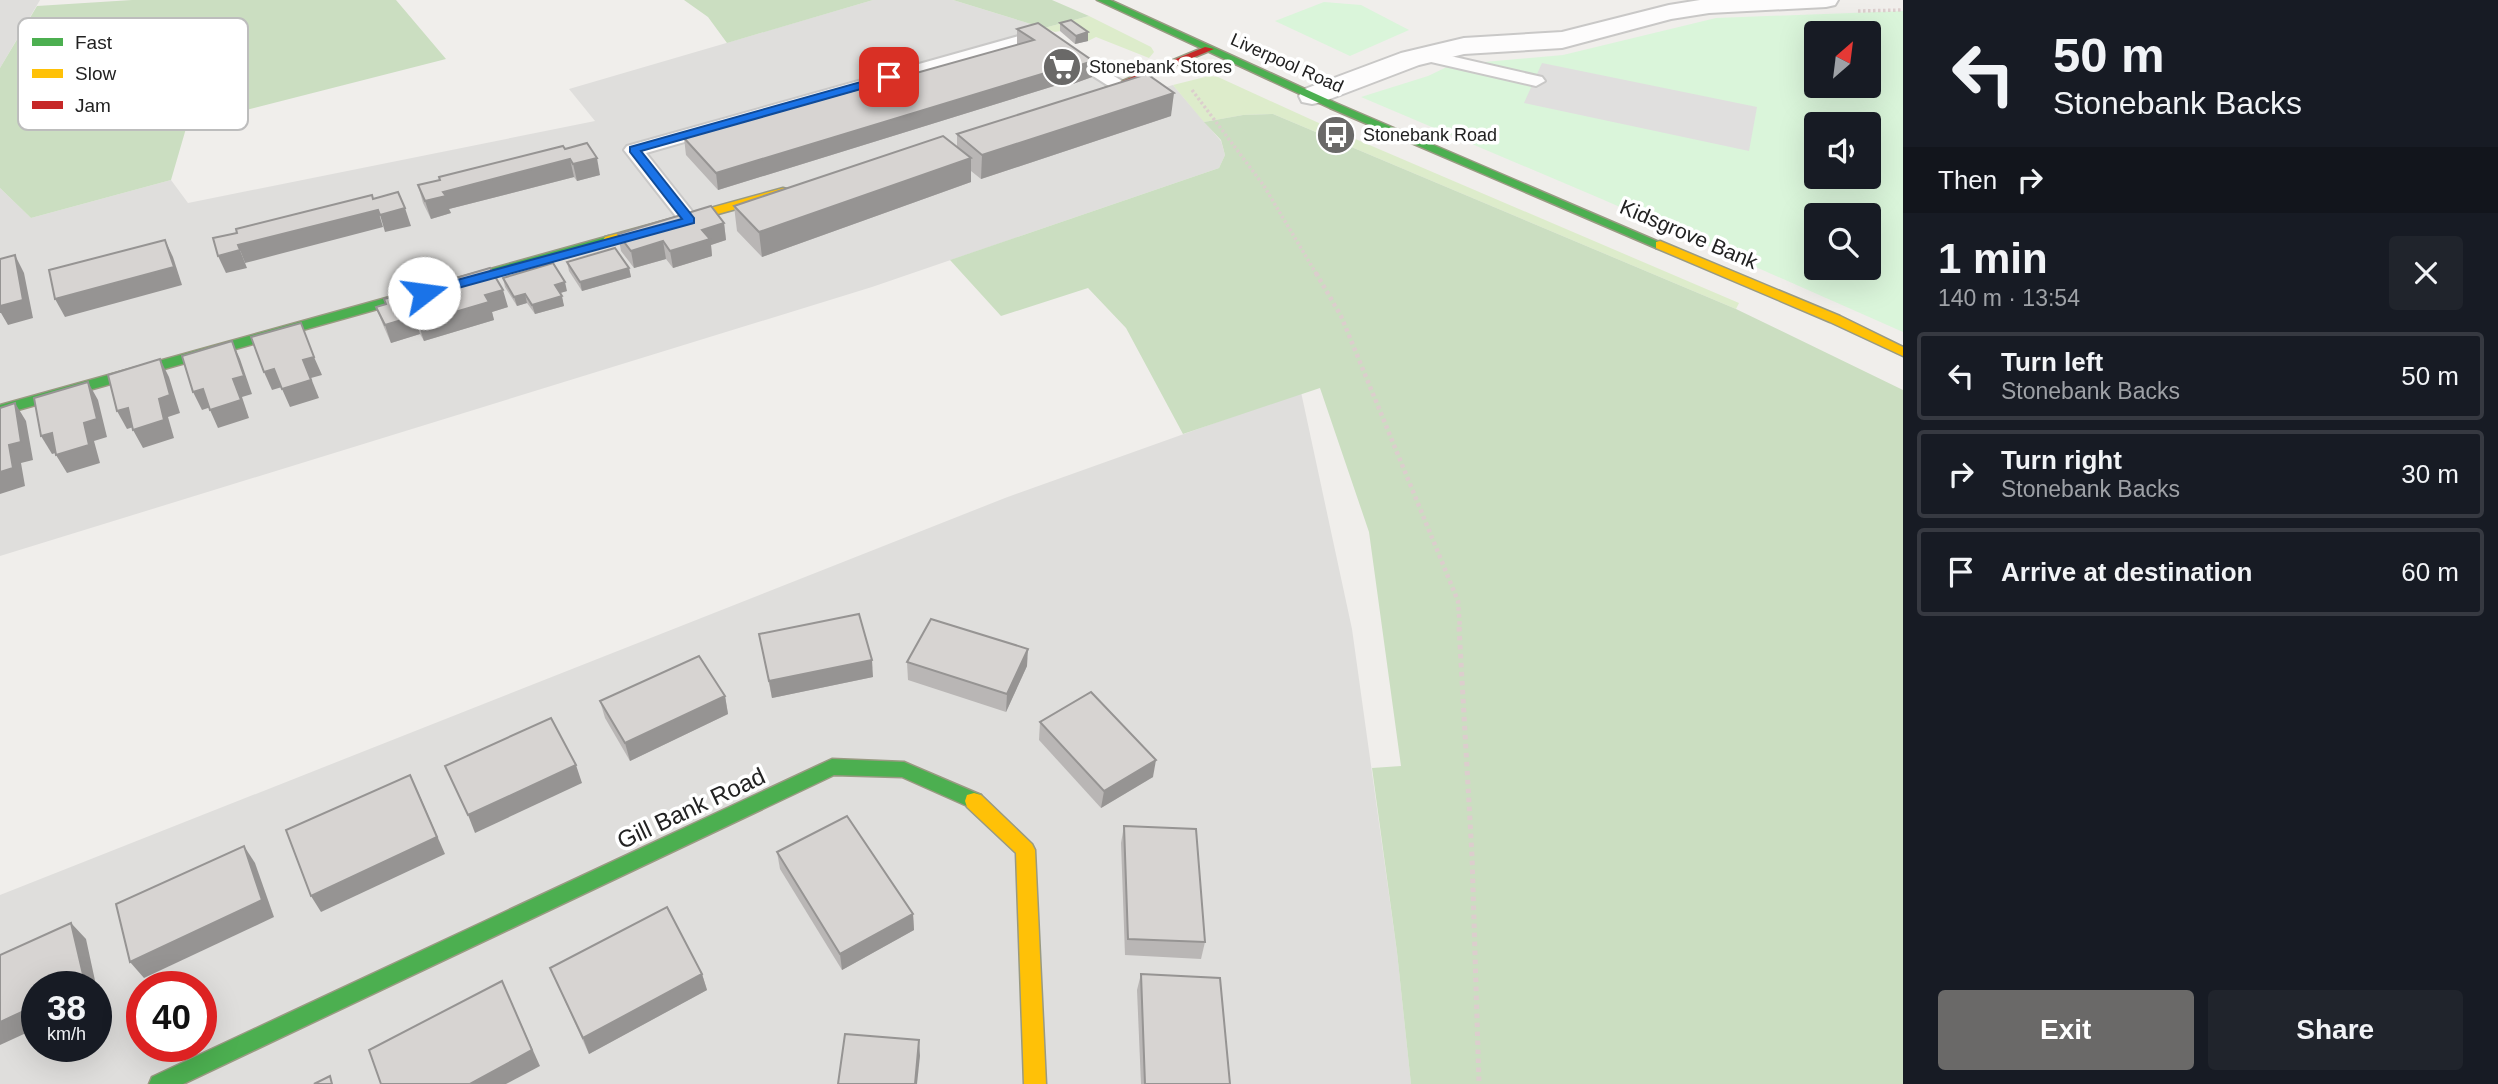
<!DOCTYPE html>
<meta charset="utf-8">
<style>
body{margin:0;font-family:Arial,sans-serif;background:#20242c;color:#f1f3f6;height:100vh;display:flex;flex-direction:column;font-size:26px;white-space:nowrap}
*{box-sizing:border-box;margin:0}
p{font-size:23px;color:#9ea1a6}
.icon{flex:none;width:38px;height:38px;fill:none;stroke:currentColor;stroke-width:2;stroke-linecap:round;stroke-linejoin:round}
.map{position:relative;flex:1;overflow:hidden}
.details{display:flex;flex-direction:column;background:#171b24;width:595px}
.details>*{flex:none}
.hud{background:#171b24;color:#f1f3f6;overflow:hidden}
.needle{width:46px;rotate:28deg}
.buttons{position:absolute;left:1804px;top:21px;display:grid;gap:14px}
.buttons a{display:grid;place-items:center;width:77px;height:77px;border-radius:7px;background:#171b24;box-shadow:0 7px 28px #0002;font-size:35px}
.speed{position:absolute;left:21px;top:971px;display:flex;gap:14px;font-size:35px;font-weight:700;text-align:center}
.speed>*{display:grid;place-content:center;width:91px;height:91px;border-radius:50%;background:#171b24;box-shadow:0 7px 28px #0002;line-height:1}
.speed small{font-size:18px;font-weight:400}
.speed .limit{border:10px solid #d22;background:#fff;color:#111}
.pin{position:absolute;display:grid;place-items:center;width:60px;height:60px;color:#fff;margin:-30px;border-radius:14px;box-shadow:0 4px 10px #0006}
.me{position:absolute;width:77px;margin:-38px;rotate:75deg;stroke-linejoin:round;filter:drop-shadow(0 0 5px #0008)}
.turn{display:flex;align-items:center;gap:24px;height:147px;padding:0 35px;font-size:32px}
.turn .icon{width:91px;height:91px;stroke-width:2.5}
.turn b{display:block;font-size:49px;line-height:60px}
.then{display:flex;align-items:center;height:66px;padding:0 35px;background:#0003;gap:14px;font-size:26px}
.round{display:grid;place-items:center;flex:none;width:74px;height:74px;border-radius:7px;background:#20242c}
.head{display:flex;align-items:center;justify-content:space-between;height:119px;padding:0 35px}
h1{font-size:42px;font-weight:700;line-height:52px}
.cta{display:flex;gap:14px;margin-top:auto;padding:14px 35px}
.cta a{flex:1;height:80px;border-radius:7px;background:#6a6968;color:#fff;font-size:28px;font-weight:700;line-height:80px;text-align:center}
.cta a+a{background:#20242c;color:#f1f3f6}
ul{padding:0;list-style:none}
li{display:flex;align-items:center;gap:21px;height:88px;margin:0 14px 10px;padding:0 21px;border:4px solid #363941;border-radius:7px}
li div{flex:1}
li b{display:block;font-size:26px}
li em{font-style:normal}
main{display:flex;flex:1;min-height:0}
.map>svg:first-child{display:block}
.residential{fill:#dfdedc;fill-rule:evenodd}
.grass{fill:#ddeccb}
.forest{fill:#cbdec1}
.park{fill:#daf5da;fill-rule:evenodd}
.parking{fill:#e0dfde}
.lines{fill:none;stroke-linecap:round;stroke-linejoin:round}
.lane-casing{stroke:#c9c8c7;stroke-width:4}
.street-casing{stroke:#c9c8c7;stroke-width:4}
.fast-casing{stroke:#999a82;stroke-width:3}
.slow-casing{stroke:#999a82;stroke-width:3}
.jam-casing{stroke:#999a82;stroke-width:3}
.path-far2{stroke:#dccecd;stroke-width:3.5;stroke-dasharray:2.5 2.5;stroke-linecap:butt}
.path-far1{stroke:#dccecd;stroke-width:4.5;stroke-dasharray:3.5 3.5;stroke-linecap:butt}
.path{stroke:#dccecd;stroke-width:5;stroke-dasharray:4.5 4.5;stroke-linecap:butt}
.lane{fill:#fdfcfc;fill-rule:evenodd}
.street{fill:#fdfcfc;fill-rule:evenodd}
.fast{fill:#4caf50;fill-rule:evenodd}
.slow{fill:#ffc107;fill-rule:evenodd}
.jam{fill:#c62828;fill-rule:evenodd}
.wall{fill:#b9b6b5}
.shaded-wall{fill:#969493}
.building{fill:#d7d4d2;stroke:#969493;stroke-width:2}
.route{fill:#1a73e8;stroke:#114b97;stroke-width:2}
.labels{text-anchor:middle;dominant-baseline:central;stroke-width:7;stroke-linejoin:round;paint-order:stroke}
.far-street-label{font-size:18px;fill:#222;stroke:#fff}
.far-poi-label{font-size:18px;fill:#222;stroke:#fff;text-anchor:start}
.street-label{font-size:21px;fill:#222;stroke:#fff}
.near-street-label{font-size:24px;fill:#222;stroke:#fff}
.key{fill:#fff;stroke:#bdbdbd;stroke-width:2}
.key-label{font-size:19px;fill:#222}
</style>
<main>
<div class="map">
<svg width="1903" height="1084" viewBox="0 0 1903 1084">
<rect width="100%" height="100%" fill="#f0eeeb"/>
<g class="residential">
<path d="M0,0H40L0,68Z"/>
<path d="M873,0H953L1044,28L1139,95L1173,85L1221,141L1225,155L1219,168L872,287L0,556V188L31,218L171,180L188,203L595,121L569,89Z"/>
<path d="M1301,392L1352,629L1397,952L1411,1084H0V895L1005,498ZM37,987H96V1046H37ZM142,987H201V1046H142Z"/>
</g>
<g class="grass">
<path d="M1089,16L1151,47L1154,52L1149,58L1096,37L1088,41L1071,29L1055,32L1044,28Z"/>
<path d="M1209,76L1218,77L1332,129L1739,303L1736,309L1273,114L1243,115L1204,122L1173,85Z"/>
</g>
<g class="forest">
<path d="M132,0H396L446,59L187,125L171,180L31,218L0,188V68L37,6Z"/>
<path d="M684,0H873L727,43L708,17Z"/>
<path d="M953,0H1052L1089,16L1044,28Z"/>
<path d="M1273,114L1736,309L1903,390V1084H1411L1397,952L1372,768L1401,766L1369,532L1320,388L1183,434L1126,328L1088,288L1001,316L950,260L1219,168L1225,155L1221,140L1204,122L1243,115Z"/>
</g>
<g class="park">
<path d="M1324,2L1361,5L1409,30L1350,56L1275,21Z"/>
<path d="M1903,11V332L1604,200L1361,97L1428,76L1451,65L1563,55L1716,18ZM1816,33H1869V86H1816ZM1816,124H1869V177H1816ZM1816,215H1869V268H1816Z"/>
</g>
<path class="parking" d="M1542,63L1757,107L1749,151L1524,103Z"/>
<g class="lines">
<g class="lane-casing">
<g id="lane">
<path d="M1040,30L1130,86L1127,90H1115L1038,41L646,153L699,220L696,224H682L624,150L627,146Z"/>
<path d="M1424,50L1542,77L1545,81L1536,86L1418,59L1415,55L1418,51Z"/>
</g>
</g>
<g class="street-casing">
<path id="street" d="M1700,0H1838L1835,5L1826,7L1709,13L1671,19L1562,48L1464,54L1419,65L1322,102L1312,104L1302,102L1299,96L1302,90L1401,53L1464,38L1562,32L1669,5Z"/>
</g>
<g class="fast-casing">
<g id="fast">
<path d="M1097,0H1110L1338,104L1666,245L1664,248H1656L1330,108Z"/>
<path d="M609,236L615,240L613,243L0,415V405Z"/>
<path d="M832,759L904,762L981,795L983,801L981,807L974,809L902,777L834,775L183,1084H149L152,1077Z"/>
</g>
</g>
<g class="slow-casing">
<g id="slow">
<path d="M783,188L787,189V195L609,244L603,240L605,237Z"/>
<path d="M1660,241L1840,316L1903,347V356L1830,322L1656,248V242Z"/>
<path d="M974,793L981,795L1032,844L1035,850L1046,1084H1024L1016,853L967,807L965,801L967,795Z"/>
</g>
</g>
<g class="jam-casing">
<path id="jam" d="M1205,47L1214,49L1105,94L1096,92Z"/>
</g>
<g class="path-far2">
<path d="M1858,11L1903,10"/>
<path d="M1192,90L1264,186L1317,275"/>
</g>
<path class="path-far1" d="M1316,273L1341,316L1458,601L1460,629"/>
<path class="path" d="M1459,627L1472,856L1479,1084"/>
<use href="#lane" class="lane"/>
<use href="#street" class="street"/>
<use href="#fast" class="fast"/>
<use href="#slow" class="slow"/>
<use href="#jam" class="jam"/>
</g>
<g class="wall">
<path d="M1060,23L1088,41L1075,44L1060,31Z"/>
<path d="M1017,29L1093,61L1092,77L1070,85L1067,82L718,190L686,155L684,138L1017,45Z"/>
<path d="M1171,116L981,179L971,171V182L762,257L737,231L734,206L957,146V134Z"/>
<path d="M565,149L600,175L577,181L574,177L449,209L451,213L431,219L423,203L418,185Z"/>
<path d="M724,223L726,240L711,245L712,256L673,268L666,259L634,268L621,251L618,234Z"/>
<path d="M567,262L629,268L631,277L582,291L569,271Z"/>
<path d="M503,278L567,291L560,293L564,306L535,314L527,303L517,306L505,287Z"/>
<path d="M384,299L508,307L492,312L494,320L424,341L420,334L391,343L383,325L376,307L386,304Z"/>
<path d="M759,634L873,677L772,698Z"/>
<path d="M907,662L1027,666L1006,712L908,680Z"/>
<path d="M725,696L728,714L630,761L605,718L600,701Z"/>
<path d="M1040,722L1153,777L1101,808L1039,740Z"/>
<path d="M1124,826L1205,942L1201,959L1125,955L1121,843Z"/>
<path d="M777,852L913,914L914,930L842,970L780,869Z"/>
<path d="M550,968L702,974L707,990L589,1054Z"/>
<path d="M1141,974L1230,1084H1141L1137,990Z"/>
</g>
<g class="shaded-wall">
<path d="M1088,32V41L1075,44L1076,36Z"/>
<path d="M1093,61L1092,77L1070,85L1071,68Z"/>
<path d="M1068,66L1067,82L718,190L716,173Z"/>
<path d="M1174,93L1171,116L981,179L982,155Z"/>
<path d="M597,158L600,175L577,181L573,164Z"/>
<path d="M971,158V182L762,257L759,232Z"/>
<path d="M570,159L574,177L449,209L451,213L431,219L425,201L443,192Z"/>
<path d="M405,208L411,226L385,232L380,215Z"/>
<path d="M378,210L383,227L245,263L238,245Z"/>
<path d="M724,223L726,240L711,245L712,256L673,268L670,251L702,230Z"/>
<path d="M165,240L173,257L182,285L65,317L55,299Z"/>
<path d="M663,241L666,259L634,268L631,251Z"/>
<path d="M240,250L247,268L226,273L218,256Z"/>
<path d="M15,255L24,273L33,318L8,325L1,313H0V301Z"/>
<path d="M629,268L631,277L582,291L580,282Z"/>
<path d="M565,282L567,291L557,294L555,285Z"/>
<path d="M503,290L508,307L492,312L494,320L424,341L418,323L485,295Z"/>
<path d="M525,294L527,303L517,306L514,297Z"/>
<path d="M562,296L564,306L535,314L532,305Z"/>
<path d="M415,316L420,334L391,343L385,325Z"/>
<path d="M232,341L240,359L252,394L242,397L249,418L218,428L210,410L233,379Z"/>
<path d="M314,357L322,375L311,378L319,398L290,407L282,389L303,360Z"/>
<path d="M160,359L169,377L180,413L168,417L174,438L143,448L133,430L159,399Z"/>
<path d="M274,369L282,387L272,390L264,372Z"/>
<path d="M88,382L98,400L107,437L94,441L100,463L67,473L56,455L84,423Z"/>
<path d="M203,389L211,407L202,410L193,392Z"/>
<path d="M15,403L26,421L33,460L21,463L25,486L0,494V472L9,445Z"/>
<path d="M128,408L137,426L127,429L117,411Z"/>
<path d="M52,433L63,451L52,454L41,436Z"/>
<path d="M1028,649L1027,666L1006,712L1007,694Z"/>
<path d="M872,660L873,677L772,698L769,681Z"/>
<path d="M725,696L728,714L630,761L625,743Z"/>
<path d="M1156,760L1153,777L1101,808L1104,791Z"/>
<path d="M576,765L582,783L475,833L468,815Z"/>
<path d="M418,792L445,854L321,912L311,896Z"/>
<path d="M244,846L255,863L274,917L144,978L130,962Z"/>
<path d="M913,914L914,930L842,970L840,954Z"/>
<path d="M71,923L86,939L99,999L96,1000V987H76Z"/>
<path d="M702,974L707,990L589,1054L583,1038Z"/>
<path d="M509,997L540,1066L506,1084H470Z"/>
<path d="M37,1005V1028L0,1045V1022Z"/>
<path d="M919,1040L920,1056L917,1084H915Z"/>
</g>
<g class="building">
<path d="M1071,20L1088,32L1076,36L1060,23Z"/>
<path d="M1038,23L1093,61L1071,68L1068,66L716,173L684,138L1034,40L1017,29Z"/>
<path d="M1147,74L1174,93L982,155L957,134Z"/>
<path d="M943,136L971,158L759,232L734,206Z"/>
<path d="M587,143L597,158L573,164L570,159L443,192L446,196L425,201L418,185L440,180L439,177L563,146L565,149Z"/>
<path d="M398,192L405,208L380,215L378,210L238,245L240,250L218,256L213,238L237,233L236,229L372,195L373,199Z"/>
<path d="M711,206L724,223L702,230L710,239L670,251L663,241L631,251L618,234Z"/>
<path d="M165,240L174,267L55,299L49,270Z"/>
<path d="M615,248L629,268L580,282L567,262Z"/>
<path d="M15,255L23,300L0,306V259Z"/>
<path d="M553,263L565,282L555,285L562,296L532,305L525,294L514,297L503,278Z"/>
<path d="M490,268L503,290L485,295L489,302L418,323L415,316L385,325L376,307L386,304L384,299Z"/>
<path d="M301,323L314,357L303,360L311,380L282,389L274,369L264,372L251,337Z"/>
<path d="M232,341L244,376L233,379L241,400L210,410L203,389L193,392L182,356Z"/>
<path d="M160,359L170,395L159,399L164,420L133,430L128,408L117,411L108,375Z"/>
<path d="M88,382L97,419L84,423L89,445L56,455L52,433L41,436L34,398Z"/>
<path d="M15,403L21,442L9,445L13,468L0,472V408Z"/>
<path d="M859,614L872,660L769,681L759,634Z"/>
<path d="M931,619L1028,649L1007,694L907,662Z"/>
<path d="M699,656L725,696L625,743L600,701Z"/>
<path d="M1091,692L1156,760L1104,791L1040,722Z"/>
<path d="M551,718L576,765L468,815L445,766Z"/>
<path d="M410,775L437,837L311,896L286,830Z"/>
<path d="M847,816L913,914L840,954L777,852Z"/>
<path d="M1124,826L1196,829L1205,942L1128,939Z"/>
<path d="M244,846L262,900L130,962L116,904Z"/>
<path d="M667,907L702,974L583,1038L550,968Z"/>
<path d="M71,923L85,983L76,987H37V1005L0,1022V955Z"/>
<path d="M1141,974L1220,978L1230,1084H1145Z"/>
<path d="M502,981L532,1050L470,1084H381L369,1050Z"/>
<path d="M845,1034L919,1040L915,1084H838Z"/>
<path d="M330,1076L332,1084H314Z"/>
</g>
<path class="route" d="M889,74L894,77L893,80L641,151L694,218V223L429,296H420L418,293L420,290L682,219L630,152V147Z"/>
<defs>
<g id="supermarket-disc" transform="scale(2.0125)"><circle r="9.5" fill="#6a6968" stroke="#fff"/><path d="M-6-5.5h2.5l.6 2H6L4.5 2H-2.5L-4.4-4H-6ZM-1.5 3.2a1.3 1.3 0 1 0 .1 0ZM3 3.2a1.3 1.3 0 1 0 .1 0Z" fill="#fff"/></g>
<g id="bus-disc" transform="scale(2.0125)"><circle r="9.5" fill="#6a6968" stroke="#fff"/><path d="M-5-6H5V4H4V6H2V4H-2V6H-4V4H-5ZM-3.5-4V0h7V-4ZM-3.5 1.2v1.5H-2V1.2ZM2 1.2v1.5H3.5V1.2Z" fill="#fff"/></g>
</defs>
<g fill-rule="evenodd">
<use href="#supermarket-disc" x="1062" y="67"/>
<use href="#bus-disc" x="1336" y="135"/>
</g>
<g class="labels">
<g class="far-street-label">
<text transform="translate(1287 63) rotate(24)">Liverpool Road</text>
</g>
<g class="far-poi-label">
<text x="1089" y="67">Stonebank Stores</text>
<text x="1363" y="135">Stonebank Road</text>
</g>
<g class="street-label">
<text transform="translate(1689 234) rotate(23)">Kidsgrove Bank</text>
</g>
<g class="near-street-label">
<text transform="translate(691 808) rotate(-25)">Gill Bank Road</text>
</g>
</g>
<rect x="18" y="18" width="230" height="112" rx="10" class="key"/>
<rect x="32" y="38" width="31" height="8" fill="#4caf50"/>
<rect x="32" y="69" width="31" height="9" fill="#ffc107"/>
<rect x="32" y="101" width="31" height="8" fill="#c62828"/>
<g class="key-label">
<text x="75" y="49">Fast</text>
<text x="75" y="80">Slow</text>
<text x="75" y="112">Jam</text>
</g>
</svg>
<div class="buttons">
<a><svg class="needle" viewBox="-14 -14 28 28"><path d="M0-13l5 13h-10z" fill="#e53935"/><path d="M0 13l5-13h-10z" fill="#9ea1a6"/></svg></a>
<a><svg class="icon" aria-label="sound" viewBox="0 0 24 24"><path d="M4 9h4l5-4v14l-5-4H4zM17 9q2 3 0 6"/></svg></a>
<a><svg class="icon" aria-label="search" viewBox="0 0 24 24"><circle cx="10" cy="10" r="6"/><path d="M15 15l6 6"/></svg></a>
</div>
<div class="speed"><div>38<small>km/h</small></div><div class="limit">40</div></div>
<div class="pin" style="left:889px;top:77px;background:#d93025"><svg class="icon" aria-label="arrive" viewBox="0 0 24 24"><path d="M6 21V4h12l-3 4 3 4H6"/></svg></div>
<svg class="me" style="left:424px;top:293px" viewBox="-20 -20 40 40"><circle r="19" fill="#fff"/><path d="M0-13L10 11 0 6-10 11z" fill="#1a73e8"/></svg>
</div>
<section class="details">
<div class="hud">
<div class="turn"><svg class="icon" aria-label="left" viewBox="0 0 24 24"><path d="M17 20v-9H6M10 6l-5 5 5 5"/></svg><div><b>50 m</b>Stonebank Backs</div></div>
<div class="then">Then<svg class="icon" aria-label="right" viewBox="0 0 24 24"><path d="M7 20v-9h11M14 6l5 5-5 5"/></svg></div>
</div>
<div class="head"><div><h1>1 min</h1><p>140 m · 13:54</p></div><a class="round"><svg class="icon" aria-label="close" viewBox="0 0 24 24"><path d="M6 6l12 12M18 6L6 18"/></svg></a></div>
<ul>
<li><svg class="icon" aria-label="left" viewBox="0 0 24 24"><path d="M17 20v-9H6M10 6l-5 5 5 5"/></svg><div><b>Turn left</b><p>Stonebank Backs</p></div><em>50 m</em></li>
<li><svg class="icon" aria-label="right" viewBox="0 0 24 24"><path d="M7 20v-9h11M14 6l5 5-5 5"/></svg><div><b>Turn right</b><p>Stonebank Backs</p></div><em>30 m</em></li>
<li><svg class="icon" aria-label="arrive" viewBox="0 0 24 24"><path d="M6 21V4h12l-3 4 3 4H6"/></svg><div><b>Arrive at destination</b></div><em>60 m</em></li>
</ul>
<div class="cta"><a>Exit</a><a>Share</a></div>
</section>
</main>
